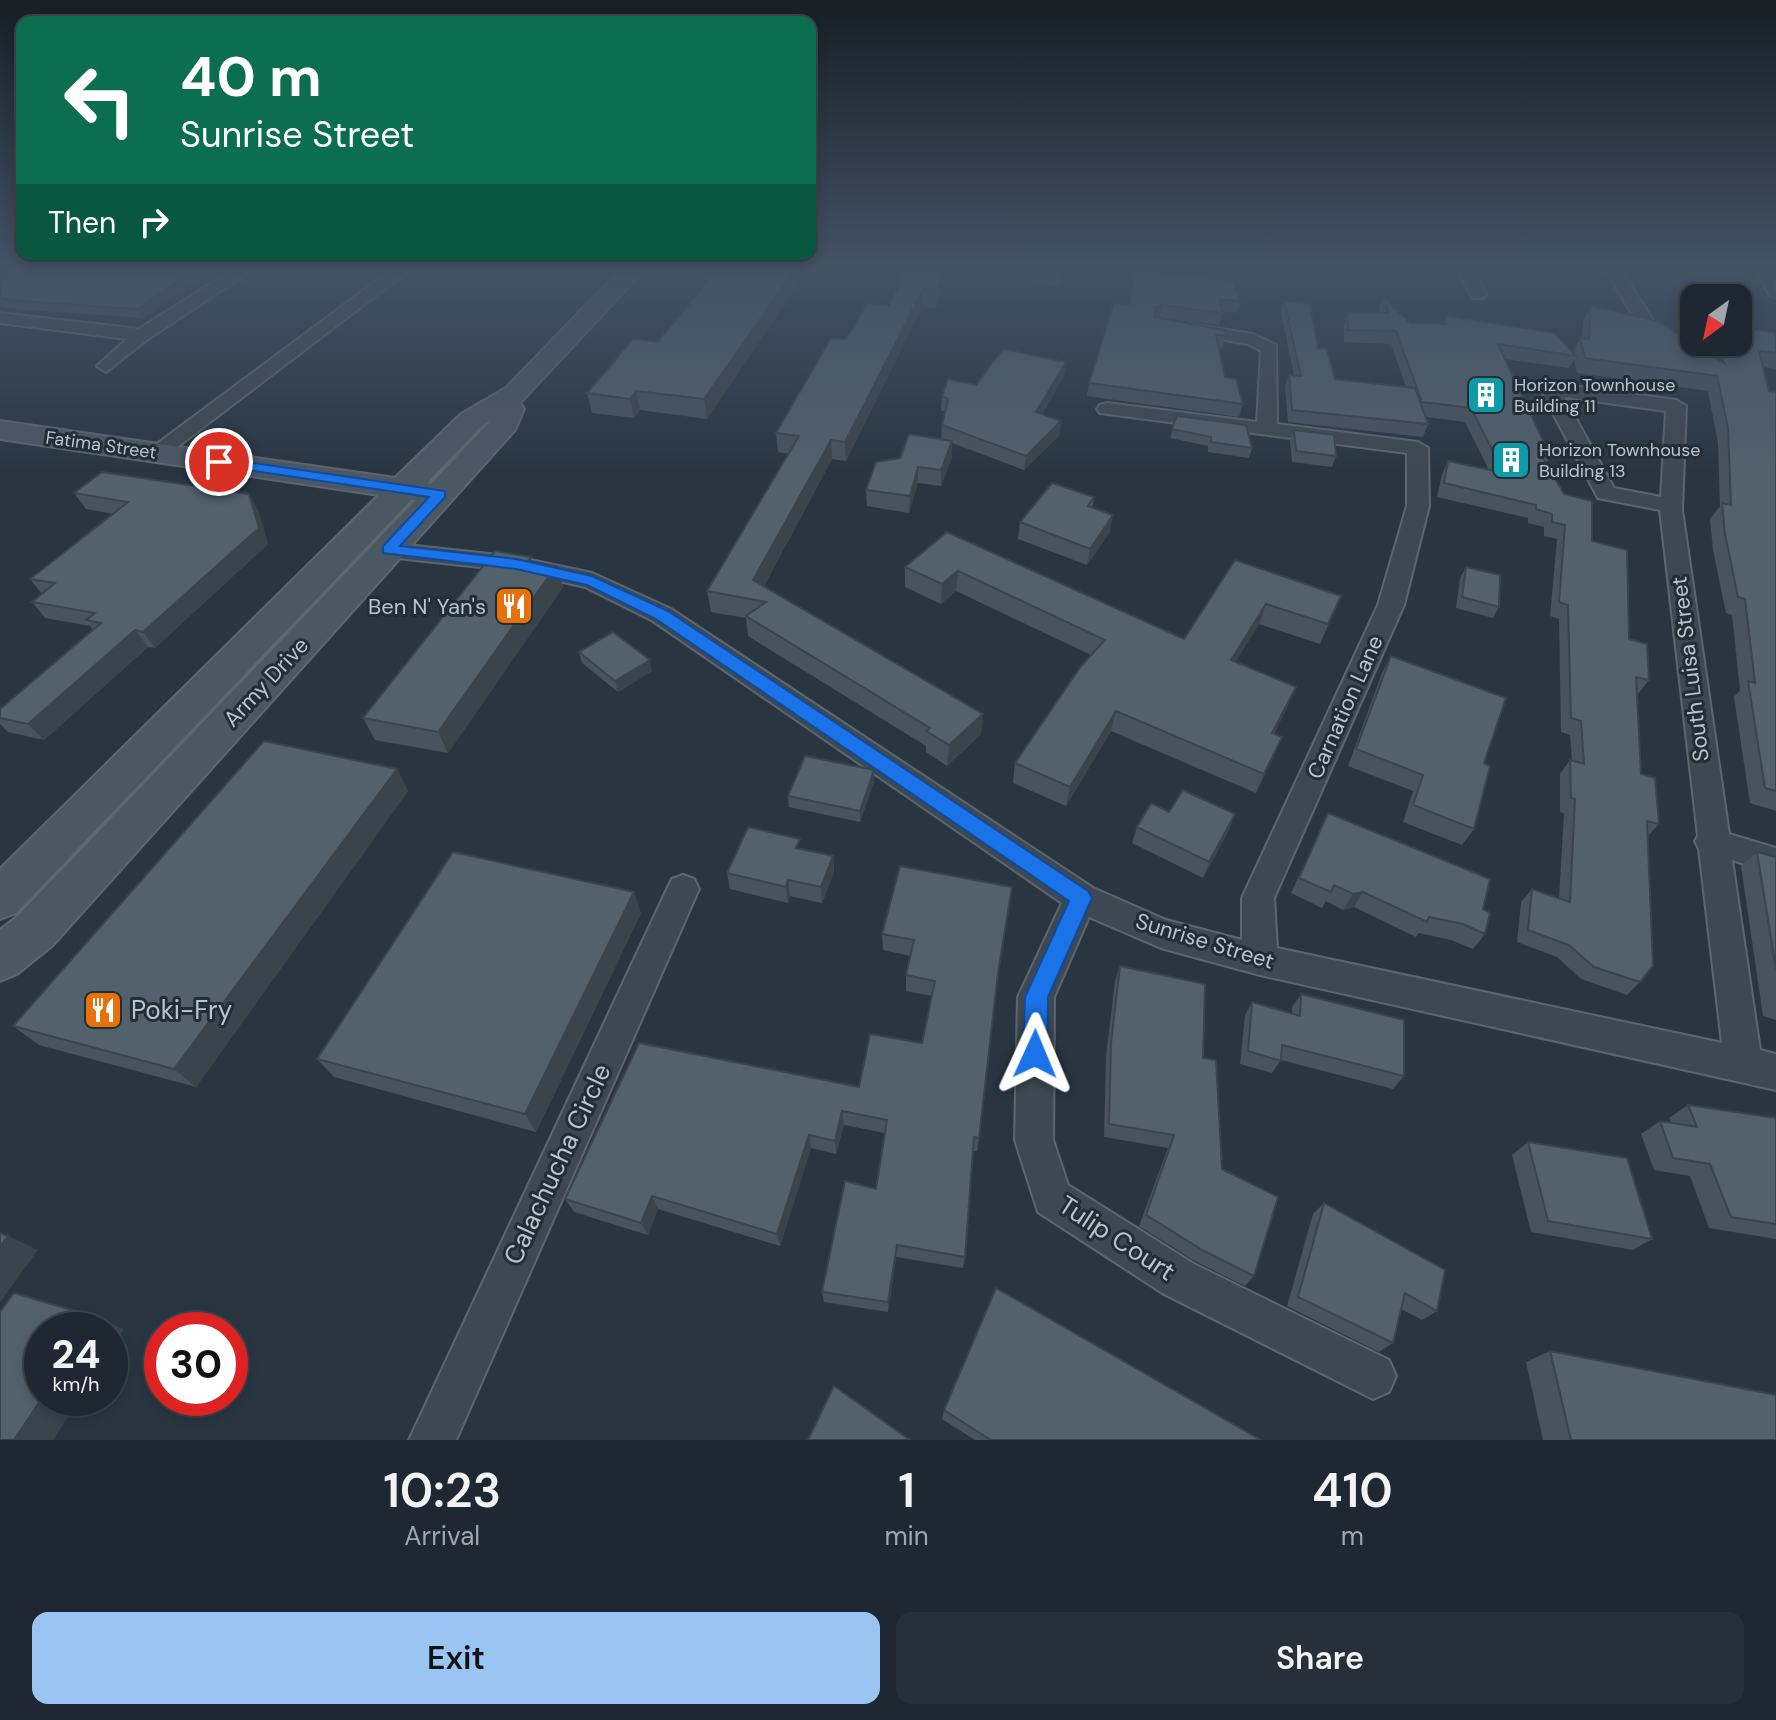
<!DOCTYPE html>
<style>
body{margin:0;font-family:"DM Sans",sans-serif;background:#27303a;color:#f1f3f6;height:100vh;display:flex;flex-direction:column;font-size:30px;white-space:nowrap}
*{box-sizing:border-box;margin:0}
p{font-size:26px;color:#a1a6ac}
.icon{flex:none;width:44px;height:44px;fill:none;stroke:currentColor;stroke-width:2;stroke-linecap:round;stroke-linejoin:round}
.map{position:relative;height:1440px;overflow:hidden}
.drawer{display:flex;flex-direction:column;background:#1f2832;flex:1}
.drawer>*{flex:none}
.hud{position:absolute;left:16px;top:16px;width:800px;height:244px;border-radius:16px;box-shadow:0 4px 12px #0003,0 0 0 2px #3c444d;background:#0b6e4f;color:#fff;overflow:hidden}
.needle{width:52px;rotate:213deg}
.tools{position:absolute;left:1680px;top:284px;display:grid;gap:16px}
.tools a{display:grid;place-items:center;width:72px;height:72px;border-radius:16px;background:#1f2832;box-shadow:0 4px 12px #0003,0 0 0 2px #3c444d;font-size:40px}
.speed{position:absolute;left:24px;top:1312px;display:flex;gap:16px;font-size:40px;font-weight:700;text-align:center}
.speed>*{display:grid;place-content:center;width:104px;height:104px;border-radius:50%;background:#1f2832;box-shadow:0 4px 12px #0003,0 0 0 2px #3c444d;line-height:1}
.speed small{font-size:20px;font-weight:400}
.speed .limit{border:12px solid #d22;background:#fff;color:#111}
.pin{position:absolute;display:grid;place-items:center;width:68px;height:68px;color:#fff;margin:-34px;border:4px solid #fff;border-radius:50%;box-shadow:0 2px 8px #0007}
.me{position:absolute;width:88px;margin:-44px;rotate:1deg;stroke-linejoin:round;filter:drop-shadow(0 0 6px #0008)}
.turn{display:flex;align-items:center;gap:28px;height:168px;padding:0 32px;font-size:36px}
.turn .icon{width:104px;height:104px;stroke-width:2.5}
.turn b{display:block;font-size:56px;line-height:68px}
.then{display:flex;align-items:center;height:76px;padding:0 32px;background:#0003;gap:16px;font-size:30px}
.eta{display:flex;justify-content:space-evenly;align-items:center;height:136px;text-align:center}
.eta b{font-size:48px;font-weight:600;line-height:56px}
.primary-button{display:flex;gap:16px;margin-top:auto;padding:16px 32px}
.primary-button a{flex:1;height:92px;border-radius:16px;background:#9ac4f2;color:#111;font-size:32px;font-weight:600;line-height:92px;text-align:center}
.primary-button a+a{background:#27303a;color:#f1f3f6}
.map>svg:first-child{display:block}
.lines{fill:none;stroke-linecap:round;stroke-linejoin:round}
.minor-casing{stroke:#5c666f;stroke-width:4}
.secondary-casing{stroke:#5c666f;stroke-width:4}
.minor{fill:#3e4852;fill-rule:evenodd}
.secondary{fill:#4c5764;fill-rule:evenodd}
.wall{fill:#47535e}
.shaded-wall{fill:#3a444c}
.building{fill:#53616d;stroke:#3a444c;stroke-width:2}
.route{fill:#1a73e8;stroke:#114b97;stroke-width:2}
.labels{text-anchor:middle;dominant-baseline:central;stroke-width:6;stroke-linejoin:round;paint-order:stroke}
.far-poi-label{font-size:18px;fill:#bbc3cc;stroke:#222d37;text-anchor:start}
.far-street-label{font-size:18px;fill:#bbc3cc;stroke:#222d37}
.poi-label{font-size:22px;fill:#bbc3cc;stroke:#222d37;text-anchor:end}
.street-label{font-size:22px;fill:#bbc3cc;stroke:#222d37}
.near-poi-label{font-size:26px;fill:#bbc3cc;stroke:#222d37;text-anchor:start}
.near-street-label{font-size:26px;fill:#bbc3cc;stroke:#222d37}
</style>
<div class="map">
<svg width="1776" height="1440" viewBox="0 0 1776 1440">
<rect width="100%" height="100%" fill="#293642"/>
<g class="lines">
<g class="minor-casing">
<g id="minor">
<path d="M234,269H254L148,339L106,372L97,366L127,339L0,323V313L139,329Z"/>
<path d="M392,269H411L164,457H150L146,453L150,449Z"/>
<path d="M1457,269H1473L1486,294L1484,298H1472Z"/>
<path d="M1605,269H1621L1654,322L1651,326H1639Z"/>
<path d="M1756,269H1772L1776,297L1770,296Z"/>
<path d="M1189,324L1253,334L1276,345L1277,424L1418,442L1428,448L1429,506L1404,605L1274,898L1277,948L1722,1043L1699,849L1695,841L1698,836L1660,510L1598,498L1540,389L1550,383L1676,400L1686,406L1682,510L1729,834L1776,848V874L1732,860L1760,1050L1776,1054V1090L1260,975L1161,948L1089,917L1054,997L1053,1140L1068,1185L1194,1264L1389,1360L1396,1376L1389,1392L1373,1399L1164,1294L1038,1212L1015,1140L1018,997L1062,903L653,621L585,587L516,571L388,557L376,550L388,543L516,557L592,573L671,609L1093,888L1166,920L1242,940V898L1378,605L1407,506V453L1100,413L1097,409L1100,405L1107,403L1257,422L1261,351L1248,344L1183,333V325ZM1564,397L1666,411L1661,497L1614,488Z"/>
<path d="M683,875L694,879L699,889L456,1440H409L667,889L672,879Z"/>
</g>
</g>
<g class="secondary-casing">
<path id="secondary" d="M621,269H645L520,403L524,409L515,430L53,945L17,974L0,981V930L19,915L416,500H411L16,913L0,919V869L379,495L0,439V421L395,478L461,414L506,388ZM492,420L431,484L427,483L481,426Z"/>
</g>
<use href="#minor" class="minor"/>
<use href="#secondary" class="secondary"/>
</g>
<g class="wall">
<path d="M0,269H204L207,274L143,318L27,310L0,307Z"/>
<path d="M1034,269H1063L1058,286L1032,282Z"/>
<path d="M1135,269L1240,301L1237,313L1222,311L1219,325L1158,318L1226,336L1222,349L1219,348L1225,377L1243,404L1239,417L1087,396L1089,383L1129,304Z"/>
<path d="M944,272L943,290L936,308L922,307L846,461L832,459L764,586L983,714L981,734L947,766L926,752V746L748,636L746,618L711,612L707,591L789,454L778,452L776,433L846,339L889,306Z"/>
<path d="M795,289L707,419L640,410L634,418L592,413L587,393L658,342Z"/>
<path d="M1383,297L1410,323L1443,324L1447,316L1573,352L1580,338H1582L1583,321L1591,306L1698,347L1696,342H1738L1776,333V369L1763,367L1769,391L1776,392V811L1750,803L1734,697L1740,690L1732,615L1726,613L1713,550L1710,519L1720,506L1718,443L1708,391L1577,373L1574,359L1569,368L1505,359L1550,456L1546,463L1592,541L1629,639L1649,680L1638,694H1636L1641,774L1659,824L1648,836L1640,982L1627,995L1581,979L1557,957L1517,942L1521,902L1532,889L1559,899L1564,813L1560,812V774L1570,760L1572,761L1570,735L1561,732L1559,619L1550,616L1557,539L1544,536V527L1528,523V518L1437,497L1442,474L1448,461L1489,470L1465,422L1426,417L1428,424L1423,437L1288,422L1285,387L1289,375H1294L1281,313L1284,301L1318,348L1335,379L1406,387L1391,344L1344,342V324L1348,312L1380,313L1379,309Z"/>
<path d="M1689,300H1694V339L1681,314Z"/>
<path d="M1064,376L1042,414L1061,421L1059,436L1024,470L952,443V457L941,486L918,483L909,513L867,506L866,490L900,458L941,439L942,425L945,412L941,410L942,396L976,385Z"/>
<path d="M1177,416L1252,448L1249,458L1208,452V446L1170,438Z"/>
<path d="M1294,430L1336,456L1332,467L1292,462L1290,441Z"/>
<path d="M74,493L258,510L268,544L155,648L148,647L44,740L8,732L0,724V709L93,630L90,626L45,618L32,602L42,594L30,579L113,514L86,509Z"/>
<path d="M1094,497L1092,508L1110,532L1087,565L1018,539L1020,522Z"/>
<path d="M947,532L1184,639L1235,560L1341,596L1320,644L1259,624L1235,662L1296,687L1287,707L1274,734L1282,737L1256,793L1111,731L1066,806L1013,783L1015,763L1091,655L956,591L941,604L905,587V567Z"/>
<path d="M531,557L532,562L556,566L563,587L448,753L375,740L363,718Z"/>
<path d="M1466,567L1499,607L1493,618L1456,608L1460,578Z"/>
<path d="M579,652L652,671L618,692L582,663Z"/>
<path d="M1391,656L1474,829L1462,845L1403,822L1413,791L1348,766L1382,673Z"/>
<path d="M397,769L408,791L196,1087L39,1045L13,1026Z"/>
<path d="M874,770V781L860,822L789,807L788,796Z"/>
<path d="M1169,812L1229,830L1203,878L1132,843L1137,827Z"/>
<path d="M1328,813L1483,909L1485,934L1473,949L1451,940L1419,933L1416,937L1354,907L1343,910L1326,901L1322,908L1291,893Z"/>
<path d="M801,849L833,856L834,872L822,903L790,896L788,903L730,889L727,873Z"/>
<path d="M1757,852L1776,857V1020L1763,1016L1741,866Z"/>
<path d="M900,866L997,975L979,1138L977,1151H973L965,1257L963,1268L896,1257L888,1312L824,1302L822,1292L876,1189L885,1133L844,1125L836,1154L811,1148L780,1246L658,1209L648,1235L574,1212L565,1199L859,1087L922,1043L932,996L906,991V975L910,956L883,950L882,934Z"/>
<path d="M641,913L536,1132L334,1077L317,1059Z"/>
<path d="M1120,966L1203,1058L1222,1169L1254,1276L1245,1286L1195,1261L1139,1226L1168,1148L1104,1137L1106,1057L1115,981Z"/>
<path d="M1301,994L1404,1076L1393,1089L1281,1060L1272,1073L1240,1064L1245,1015L1252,1002L1292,1013V1007Z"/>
<path d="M1688,1105L1776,1118V1239L1709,1228L1690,1176L1654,1170L1641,1134L1660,1121L1671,1123L1669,1118Z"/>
<path d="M1528,1142L1652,1239L1633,1250L1531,1232L1512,1155Z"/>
<path d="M1324,1203L1437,1311L1422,1320L1401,1309L1393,1343L1379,1352L1287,1306L1313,1214Z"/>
<path d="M1550,1351L1776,1440H1543L1526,1362Z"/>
<path d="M944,1410L1261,1440H975L942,1419Z"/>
</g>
<g class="shaded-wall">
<path d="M196,269H204L207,274L143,318L137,309Z"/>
<path d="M794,271L795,289L707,419L704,399Z"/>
<path d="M944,272L943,290L936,308L937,290Z"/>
<path d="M923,289L922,307L846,461L845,442Z"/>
<path d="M1163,305L1160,317L1153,319L1155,307Z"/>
<path d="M1066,362L1064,376L1035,426L1036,412Z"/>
<path d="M636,391L640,410L634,418L630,399Z"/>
<path d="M1061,421L1059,436L1024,470L1026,456Z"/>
<path d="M831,440L832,459L756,601L753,580Z"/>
<path d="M952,441V457L941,486V470Z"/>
<path d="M918,467V483L909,513L910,496Z"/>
<path d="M249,494L258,510L268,544L155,648L143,632Z"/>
<path d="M1113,515L1110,532L1087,565L1090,549Z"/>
<path d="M556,566L563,587L448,753L438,732Z"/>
<path d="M958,571L956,591L941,604L942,584Z"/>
<path d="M1266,604L1259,624L1224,680L1231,660Z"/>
<path d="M135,630L148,647L44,740L28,724Z"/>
<path d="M650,660L652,671L618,692L615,681Z"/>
<path d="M1296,687L1287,707L1264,753L1272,733Z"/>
<path d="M1116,711L1111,731L1066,806L1070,787Z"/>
<path d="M983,714L981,734L947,766L949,745Z"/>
<path d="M1282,737L1274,757L1256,793L1264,774Z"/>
<path d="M397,769L408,791L196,1087L174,1069Z"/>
<path d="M874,770V781L860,822V811Z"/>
<path d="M1235,814L1229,830L1203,878L1209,862Z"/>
<path d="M833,856L834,872L822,903L821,887Z"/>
<path d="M788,880L790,896L788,903L786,887Z"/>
<path d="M634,892L641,913L536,1132L525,1114Z"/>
<path d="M1363,892L1354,907L1343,910L1353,894Z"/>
<path d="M842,1111L844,1125L836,1154L835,1141Z"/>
<path d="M809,1135L811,1148L780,1246L777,1234Z"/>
<path d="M652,1196L658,1209L648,1235L641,1223Z"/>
<path d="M8,1236L38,1250L0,1302V1246Z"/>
<path d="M897,1245L896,1257L888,1312V1302Z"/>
<path d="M96,1317L124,1329L110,1351V1330H87Z"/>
<path d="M42,1398H80L53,1440H14Z"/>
</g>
<g class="building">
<path d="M0,269H196L137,309L20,301L0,298Z"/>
<path d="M717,269H780L794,271L704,399L636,391L630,399L587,393L633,339L658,342Z"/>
<path d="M906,269L944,272L937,290L923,289L845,442L831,440L753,580L983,714L949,745L926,731L930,728L746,616L766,602L707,591L799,436L776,433L831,338L846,339L868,303L889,306Z"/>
<path d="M1039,269H1061L1060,273Z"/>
<path d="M1135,269L1232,281L1240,301L1220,299L1222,313L1163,305L1155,307L1154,317L1225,330L1226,336L1216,335L1225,377L1236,379L1243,404L1089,383L1114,303L1130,304Z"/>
<path d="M1383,297L1410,323L1446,324L1447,316L1554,333L1576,356L1498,344L1550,456L1541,455L1564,494L1592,501V541L1627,550L1629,639L1647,644L1649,680L1636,677L1641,774L1655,778L1659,824L1647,821L1653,966L1640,982L1594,967L1569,945L1528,930L1532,889L1570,902L1575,799L1571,798L1570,760L1584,764L1581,721L1571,718L1568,605L1559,602L1565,525L1552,522V514L1536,509V505L1444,483L1448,461L1504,473L1471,408L1422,402L1396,331L1348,330V312L1389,313Z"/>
<path d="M1689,300H1694V309Z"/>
<path d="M1284,301L1310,304L1318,348L1327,349L1335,379L1415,388L1428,424L1292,410L1289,375L1301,376Z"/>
<path d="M1591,306L1657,321L1724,363L1713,342H1738V327L1776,333V353L1759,351L1769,391L1776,392V791L1765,788L1748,681L1755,683L1745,599L1738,597L1725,534L1722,503L1731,505L1728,428L1717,376L1585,358L1580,338L1589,339Z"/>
<path d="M1003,349L1066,362L1036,412L1061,421L1026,456L942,425L948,399L942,396L948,379L976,385Z"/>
<path d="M1177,416L1246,425L1252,448L1211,442V437L1172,429Z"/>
<path d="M1294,430L1334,435L1336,456L1296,451Z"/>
<path d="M909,434L952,441L941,470L918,467L910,496L866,490L876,462L900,458Z"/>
<path d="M102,472L249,494L259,528L143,632L135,630L28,724L0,718V709L101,623L86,620L95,613L32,602L55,583L30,579L128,502L74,493Z"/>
<path d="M1052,483L1094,497L1088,506L1113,515L1090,549L1020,522Z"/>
<path d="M947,532L1184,639L1235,560L1341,596L1328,624L1266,604L1231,660L1296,687L1272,733L1282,737L1264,774L1116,711L1070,787L1015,763L1081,666L1105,640L958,571L942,584L905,567Z"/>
<path d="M495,551L531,557L528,561L556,566L438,732L363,718Z"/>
<path d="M1466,567L1500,575L1499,607L1462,597Z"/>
<path d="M613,632L650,660L615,681L579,652Z"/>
<path d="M1391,656L1506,698L1484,763L1490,766L1474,829L1413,805L1423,775L1356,749Z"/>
<path d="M264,741L397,769L174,1069L13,1026Z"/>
<path d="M805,756L874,770L860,811L788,796Z"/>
<path d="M1183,790L1235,814L1209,862L1137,827L1151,803L1169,812Z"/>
<path d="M1328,813L1490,879L1483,909L1490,913L1485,934L1463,924L1429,917L1427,922L1363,892L1353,894L1334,885L1331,892L1299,878Z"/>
<path d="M748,827L800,839L796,848L833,856L821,887L788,880L786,887L727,873Z"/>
<path d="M453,852L634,892L525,1114L317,1059Z"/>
<path d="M1757,852L1776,857V969Z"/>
<path d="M900,866L1012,887L998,973L979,1138L974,1137L965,1257L897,1245L888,1302L822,1292L845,1181L876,1189L887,1120L842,1111L835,1141L809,1135L777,1234L652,1196L641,1223L565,1199L639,1043L859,1087L870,1034L922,1043L935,981L906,975L914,940L882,934Z"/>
<path d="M1120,966L1205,984L1203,1058L1216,1060L1222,1169L1278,1197L1254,1276L1204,1251L1146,1215L1174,1135L1109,1124L1111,1043Z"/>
<path d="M1301,994L1404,1020V1076L1282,1045L1281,1061L1248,1051L1252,1002L1300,1016Z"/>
<path d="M1688,1105L1776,1118V1224L1731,1217L1710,1164L1673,1158L1660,1121L1697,1127Z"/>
<path d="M1528,1142L1627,1158L1652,1239L1548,1221Z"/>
<path d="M1324,1203L1445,1270L1437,1311L1405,1293L1393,1343L1298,1297Z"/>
<path d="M0,1233L8,1236L0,1246Z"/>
<path d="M996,1288L1261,1440H991L944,1410Z"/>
<path d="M14,1293L96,1317L87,1330H42V1398L14,1440H0V1312Z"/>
<path d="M1550,1351L1776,1395V1440H1571Z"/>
<path d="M834,1386L910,1440H808Z"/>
</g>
<linearGradient id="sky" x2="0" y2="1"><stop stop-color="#171e24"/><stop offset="0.57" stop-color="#435265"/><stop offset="1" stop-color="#435265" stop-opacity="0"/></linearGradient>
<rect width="1776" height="471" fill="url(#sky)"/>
<path class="route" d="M219,458L445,491V497L400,546L516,559L592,576L668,611L1088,891L1092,898L1048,997L1047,1054L1044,1062L1035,1065L1027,1062L1023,1054L1025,997L1069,901L656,619L587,585L516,569L383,553V546L429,497L214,465L212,462Z"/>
<defs>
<g id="building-square" transform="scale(2)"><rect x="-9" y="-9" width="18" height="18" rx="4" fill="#0f9aa8" stroke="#222d37"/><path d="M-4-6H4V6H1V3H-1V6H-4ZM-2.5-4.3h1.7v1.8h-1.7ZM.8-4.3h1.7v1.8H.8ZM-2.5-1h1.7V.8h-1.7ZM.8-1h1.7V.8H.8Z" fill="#fff"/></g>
<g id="restaurant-square" transform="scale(2)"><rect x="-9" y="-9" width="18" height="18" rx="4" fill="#e8710a" stroke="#222d37"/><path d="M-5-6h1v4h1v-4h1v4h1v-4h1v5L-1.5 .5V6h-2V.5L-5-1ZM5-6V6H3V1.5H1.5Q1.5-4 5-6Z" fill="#fff"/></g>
</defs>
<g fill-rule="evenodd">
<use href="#building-square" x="1486" y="395"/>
<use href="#building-square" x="1511" y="460"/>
<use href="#restaurant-square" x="514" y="606"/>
<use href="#restaurant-square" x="103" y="1010"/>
</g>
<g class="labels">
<g class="far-poi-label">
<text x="1514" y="385">Horizon Townhouse<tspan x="1514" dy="21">Building 11</tspan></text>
<text x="1539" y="450">Horizon Townhouse<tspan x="1539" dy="21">Building 13</tspan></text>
</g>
<g class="far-street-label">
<text transform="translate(101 445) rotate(8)">Fatima Street</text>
</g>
<g class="poi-label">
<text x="486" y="606">Ben N' Yan's</text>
</g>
<g class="street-label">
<text transform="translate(1690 669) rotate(-97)">South Luisa Street</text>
<text transform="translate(266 682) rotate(-47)">Army Drive</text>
<text transform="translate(1345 707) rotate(-66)">Carnation Lane</text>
<text transform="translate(1205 941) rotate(17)">Sunrise Street</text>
</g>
<g class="near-poi-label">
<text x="131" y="1010">Poki-Fry</text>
</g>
<g class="near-street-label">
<text transform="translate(557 1164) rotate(-65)">Calachucha Circle</text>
<text transform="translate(1117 1238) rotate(33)">Tulip Court</text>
</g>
</g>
</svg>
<div class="tools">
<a><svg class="needle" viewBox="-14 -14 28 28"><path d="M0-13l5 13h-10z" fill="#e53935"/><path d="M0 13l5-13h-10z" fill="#a1a6ac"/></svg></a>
</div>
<div class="speed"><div>24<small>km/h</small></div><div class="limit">30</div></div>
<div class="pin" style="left:219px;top:462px;background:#d93025"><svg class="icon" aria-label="arrive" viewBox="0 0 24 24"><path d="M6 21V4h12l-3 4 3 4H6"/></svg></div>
<svg class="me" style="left:1035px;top:1054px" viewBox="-20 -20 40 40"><path d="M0-17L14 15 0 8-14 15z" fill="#1a73e8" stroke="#fff" stroke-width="4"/></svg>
<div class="hud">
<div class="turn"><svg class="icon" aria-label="left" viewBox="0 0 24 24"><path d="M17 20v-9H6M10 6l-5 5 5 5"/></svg><div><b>40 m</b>Sunrise Street</div></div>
<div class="then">Then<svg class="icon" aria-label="right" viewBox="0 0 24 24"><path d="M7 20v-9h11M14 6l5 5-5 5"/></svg></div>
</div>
</div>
<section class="drawer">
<div class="eta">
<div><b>10:23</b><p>Arrival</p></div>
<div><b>1</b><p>min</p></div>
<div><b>410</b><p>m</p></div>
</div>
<div class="primary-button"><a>Exit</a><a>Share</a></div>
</section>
